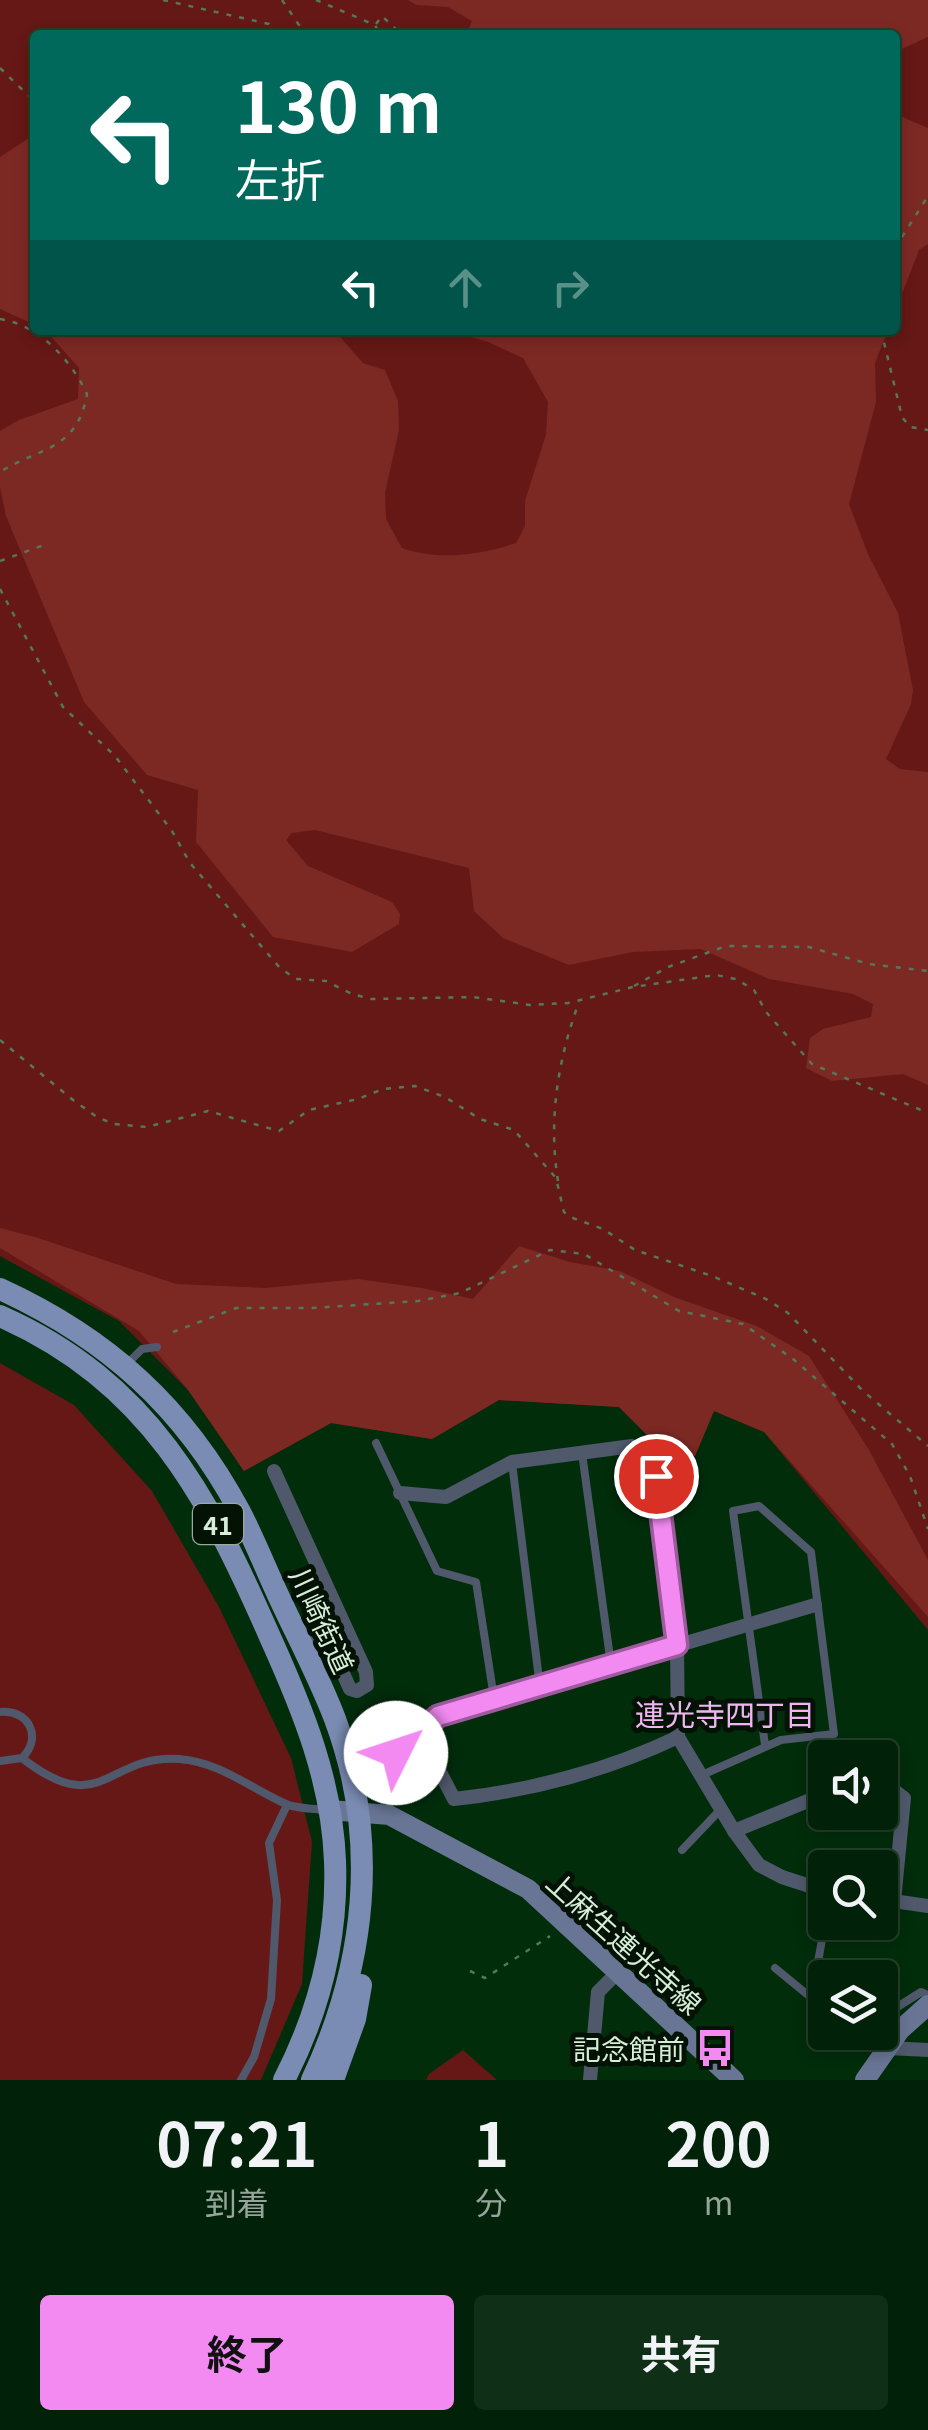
<!DOCTYPE html>
<html lang="ja">
<meta charset="utf-8">
<style>
body{margin:0;font-family:Georgia,"Noto Sans JP",serif;background:#0f2f16;color:#f1f3f6;height:100vh;display:flex;flex-direction:column;font-size:38px;white-space:nowrap}
*{box-sizing:border-box;margin:0}
p{font-size:32px;color:#96a49c}
.icon{flex:none;width:55px;height:55px;fill:none;stroke:currentColor;stroke-width:2;stroke-linecap:round;stroke-linejoin:round}
.map{position:relative;height:2080px;overflow:hidden}
.details{display:flex;flex-direction:column;background:#012208;flex:1}
.details>*{flex:none}
.hud{position:absolute;left:30px;top:30px;width:870px;height:305px;border-radius:10px;box-shadow:0 5px 15px #0003,0 0 0 2px #233f29;background:#00695c;color:#fff;overflow:hidden}
.fabs{position:absolute;left:808px;top:1740px;display:grid;gap:20px}
.fabs a{display:grid;place-items:center;width:90px;height:90px;border-radius:10px;background:#012208;box-shadow:0 5px 15px #0003,0 0 0 2px #233f29;font-size:50px}
.pin{position:absolute;display:grid;place-items:center;width:85px;height:85px;color:#fff;margin:-42px;border:5px solid #fff;border-radius:50%;box-shadow:0 2px 10px #0007}
.me{position:absolute;width:110px;margin:-55px;rotate:49deg;stroke-linejoin:round;filter:drop-shadow(0 0 8px #0008)}
.turn{display:flex;align-items:center;gap:35px;height:210px;padding:0 40px;font-size:45px}
.turn .icon{width:130px;height:130px;stroke-width:2.5}
.turn b{display:block;font-size:70px;line-height:85px}
.lanes{display:flex;align-items:center;height:95px;padding:0 40px;background:#0003;justify-content:center;gap:50px;direction:ltr}
.lanes .off{opacity:.35}
.eta{display:flex;justify-content:space-evenly;align-items:center;height:170px;text-align:center}
.eta b{font-size:60px;font-weight:700;line-height:70px}
.cta{display:flex;gap:20px;margin-top:auto;padding:20px 40px}
.cta a{flex:1;height:115px;border-radius:10px;background:#f28af2;color:#111;font-size:40px;font-weight:700;line-height:115px;text-align:center}
.cta a+a{background:#0f2f16;color:#f1f3f6}
.map>svg:first-child{display:block}
.green{fill:#651815;fill-rule:evenodd}
.forest{fill:#7c2924}
.lines{fill:none;stroke-linecap:round;stroke-linejoin:round}
.path{stroke:#55785b;stroke-width:2.5;stroke-dasharray:5 8;stroke-linecap:butt}
.lane{stroke:#50586c;stroke-width:8}
.street{stroke:#50586c;stroke-width:14}
.secondary{stroke:#687595;stroke-width:20}
.primary{stroke:#7b8cb4;stroke-width:22}
.route-casing{stroke:#9d5a9d;stroke-width:25}
.route{stroke:#f28af2;stroke-width:18}
.labels{text-anchor:middle;dominant-baseline:central;stroke-width:10;stroke-linejoin:round;paint-order:stroke}
.shield{fill:#031204;stroke:#97ab98;stroke-width:2.5}
.shield-label{font-size:25px;font-weight:bold;fill:#d6edd7}
.street-label{font-size:28px;fill:#d6edd7;stroke:#031204}
.poi-label{font-size:28px;fill:#d6edd7;stroke:#031204;text-anchor:end}
.neighbourhood-label{font-size:30px;fill:#efb5ee;stroke:#031204}
</style>
<div class="map">
<svg width="928" height="2080" viewBox="0 0 928 2080">
<rect width="100%" height="100%" fill="#012d0b"/>
<g class="green">
<path d="M0,0H928V1630L764,1432L714,1411L695,1456L659,1447L619,1407L499,1400L432,1439L331,1423L244,1471L188,1390L119,1321L0,1256ZM35,35H895V330H35Z"/>
<path d="M0,1363L74,1405L152,1491L219,1607L291,1758L312,1842L302,1984L261,2080H0Z"/>
<path d="M463,2050L497,2080H426L429,2074Z"/>
</g>
<g class="forest">
<path d="M408,0H928V37L895,52V35H466L472,21L448,7L416,5Z"/>
<path d="M895,109L900,116L928,128V244L919,250L895,312Z"/>
<path d="M35,134V325L0,309V157Z"/>
<path d="M45,330H334L363,363L385,370L398,401L399,430L385,493L386,519L402,548C437,561 481,555 516,543L525,526V501L546,434L548,402L523,358L488,342L448,330H888L875,363L876,402L849,504L868,554L898,613L913,690L911,704L886,759L900,769L928,772V1085L903,1074L832,1081L806,1068L810,1038L823,1029L871,1017L873,1004L853,994L769,979L701,949L633,952L569,965L503,938L474,911L469,868L315,830L292,833L286,840L308,866L392,902L400,914L399,924L352,952L273,937L196,842L198,790L147,775L84,702L6,516L0,487V431L19,420L78,399L79,368Z"/>
<path d="M0,1228L35,1237L176,1284L265,1288L358,1279L422,1288L473,1299L519,1246L570,1262L620,1271L674,1297L757,1326L809,1356L869,1450L928,1560V1617L764,1432L714,1411L695,1456L659,1447L619,1407L499,1400L432,1439L331,1423L244,1471L188,1390L139,1331L0,1248Z"/>
</g>
<g class="lines">
<g class="path">
<path d="M163,0L269,24L283,35"/>
<path d="M282,0L299,25L298,35"/>
<path d="M316,0L375,25L380,35"/>
<path d="M376,24L382,16L402,35"/>
<path d="M0,68L35,102"/>
<path d="M895,248L928,196"/>
<path d="M0,319C39,325 71,360 87,394C77,451 40,447 0,472"/>
<path d="M881,330L902,417L910,427L928,430"/>
<path d="M0,561L44,545"/>
<path d="M0,589L63,707L115,756L172,831L190,863L280,968L296,979L326,981L352,994L371,999L473,997L530,1005L568,1003L633,987L716,975L736,979L754,990L766,1012L812,1064L928,1113"/>
<path d="M634,986L668,967L726,946L809,947L869,964L928,971"/>
<path d="M0,1040L73,1100L97,1117L114,1124L147,1127L208,1111L279,1131L309,1110L358,1099L383,1089L415,1086L445,1097L480,1119L514,1130L556,1178L564,1212L570,1217L603,1229L635,1250L712,1276L766,1299L788,1313L863,1391L928,1446"/>
<path d="M558,1181C548,1120 558,1059 579,1002"/>
<path d="M173,1332L236,1308H312L418,1301L460,1293L550,1250L584,1254L679,1311L743,1324L793,1359L892,1444L910,1476L928,1529"/>
<path d="M838,1744L843,1758"/>
<path d="M470,1971L485,1978L550,1936"/>
</g>
<g class="lane">
<path d="M127,1364L142,1349L157,1347"/>
<path d="M376,1443L437,1571L476,1582L494,1698"/>
<path d="M582,1453L611,1665"/>
<path d="M512,1463L540,1687"/>
<path d="M0,1712C29,1709 43,1738 22,1758L0,1761"/>
<path d="M22,1758C102,1821 106,1754 179,1759C220,1762 250,1788 286,1804C297,1809 311,1808 324,1810"/>
<path d="M702,1775L781,1740L834,1734L811,1552L759,1506L733,1511L765,1745"/>
<path d="M682,1850L721,1809"/>
<path d="M775,1968L825,2009"/>
<path d="M812,1997L825,1922"/>
<path d="M880,2018L921,1992L928,1995"/>
<path d="M241,2080L254,2057L271,1999L277,1900L269,1843L287,1805"/>
</g>
<g class="street">
<path d="M274,1471L366,1672L367,1685L357,1691L350,1689L324,1630L299,1640"/>
<path d="M400,1493L446,1497L512,1462L632,1446L656,1476L677,1645L678,1737L734,1831L759,1865L782,1877L825,1891"/>
<path d="M419,1732L454,1799C530,1791 609,1770 678,1737"/>
<path d="M880,1780L904,1798L894,1901"/>
<path d="M356,1790L438,1716L815,1605"/>
<path d="M734,1831L825,1794"/>
<path d="M880,1899L928,1906"/>
<path d="M888,2048L928,2050"/>
<path d="M590,2080L598,1992L619,1971"/>
</g>
<g class="secondary">
<path d="M330,1810L389,1815L528,1889L734,2080"/>
<path d="M865,2080L900,2030L928,2005"/>
</g>
<g class="primary">
<path d="M0,1289C107,1338 184,1407 240,1512C254,1539 265,1567 278,1595C297,1636 319,1677 335,1719C380,1840 366,1965 312,2080"/>
<path d="M0,1316C149,1382 208,1496 270,1637C303,1710 332,1781 335,1861C338,1938 319,2012 284,2080"/>
<path d="M333,2080L355,2019L361,1985"/>
</g>
</g>
<g class="lines">
<g class="route-casing">
<path id="route" d="M396,1753L438,1716L677,1645L656,1476"/>
</g>
<use href="#route" class="route"/>
</g>
<defs>
<g id="bus-bare" transform="scale(3)"><path d="M-5-6H5V4H4V6H2V4H-2V6H-4V4H-5ZM-3.5-4V0h7V-4ZM-3.5 1.2v1.5H-2V1.2ZM2 1.2v1.5H3.5V1.2Z" fill="#f28af2" stroke="#031204" stroke-width="2.5" paint-order="stroke"/></g>
</defs>
<g fill-rule="evenodd">
<use href="#bus-bare" x="715" y="2048"/>
</g>
<g class="labels">
<rect class="shield" x="193" y="1504" width="50" height="40" rx="8"/>
<g class="shield-label">
<text x="218" y="1524">41</text>
</g>
<g class="street-label">
<text transform="translate(323 1620) rotate(65)">川崎街道</text>
<text transform="translate(625 1942) rotate(42)">上麻生連光寺線</text>
</g>
<g class="poi-label">
<text x="685" y="2048">記念館前</text>
</g>
<g class="neighbourhood-label">
<text x="725" y="1713">連光寺四丁目</text>
</g>
</g>
</svg>
<div class="fabs">
<a><svg class="icon" aria-label="sound" viewBox="0 0 24 24"><path d="M4 9h4l5-4v14l-5-4H4zM17 9q2 3 0 6"/></svg></a>
<a><svg class="icon" aria-label="search" viewBox="0 0 24 24"><circle cx="10" cy="10" r="6"/><path d="M15 15l6 6"/></svg></a>
<a><svg class="icon" aria-label="layers" viewBox="0 0 24 24"><path d="M12 4l9 5-9 5-9-5zM3 14l9 5 9-5"/></svg></a>
</div>
<div class="pin" style="left:656px;top:1476px;background:#d93025"><svg class="icon" aria-label="arrive" viewBox="0 0 24 24"><path d="M6 21V4h12l-3 4 3 4H6"/></svg></div>
<svg class="me" style="left:396px;top:1753px" viewBox="-20 -20 40 40"><circle r="19" fill="#fff"/><path d="M0-13L10 11 0 6-10 11z" fill="#f28af2"/></svg>
<div class="hud">
<div class="turn"><svg class="icon" aria-label="left" viewBox="0 0 24 24"><path d="M17 20v-9H6M10 6l-5 5 5 5"/></svg><div><b>130 m</b>左折</div></div>
<div class="lanes"><svg class="icon" aria-label="left" viewBox="0 0 24 24"><path d="M17 20v-9H6M10 6l-5 5 5 5"/></svg><svg class="icon off" aria-label="ahead" viewBox="0 0 24 24"><path d="M12 20V5M6 11l6-6 6 6"/></svg><svg class="icon off" aria-label="right" viewBox="0 0 24 24"><path d="M7 20v-9h11M14 6l5 5-5 5"/></svg></div>
</div>
</div>
<section class="details">
<div class="eta">
<div><b>07:21</b><p>到着</p></div>
<div><b>1</b><p>分</p></div>
<div><b>200</b><p>m</p></div>
</div>
<div class="cta"><a>終了</a><a>共有</a></div>
</section>
